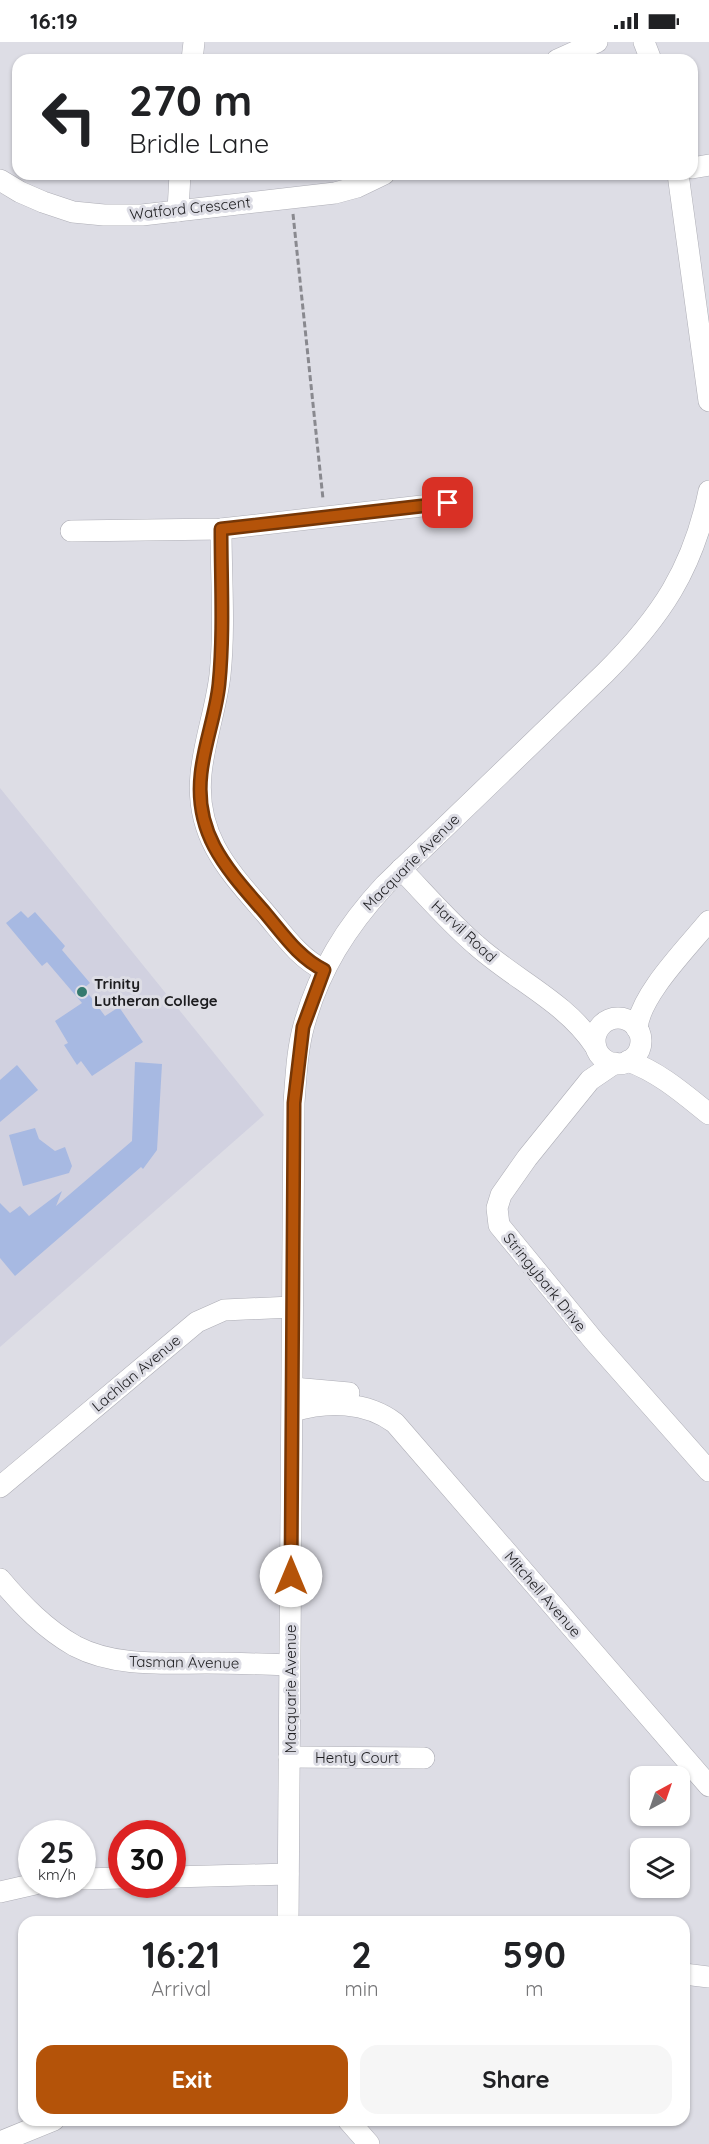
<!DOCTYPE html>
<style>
body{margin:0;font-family:Quicksand,sans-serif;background:#f6f6f6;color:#202124;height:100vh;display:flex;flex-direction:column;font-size:22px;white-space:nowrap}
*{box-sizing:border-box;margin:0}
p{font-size:20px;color:#757577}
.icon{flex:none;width:33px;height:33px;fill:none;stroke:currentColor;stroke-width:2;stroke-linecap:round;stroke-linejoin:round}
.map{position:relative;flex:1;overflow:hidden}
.side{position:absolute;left:18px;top:1874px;width:672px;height:210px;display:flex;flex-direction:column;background:#fff;border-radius:18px;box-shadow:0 2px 4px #0004}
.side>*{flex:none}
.hud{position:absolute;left:12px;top:12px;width:686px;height:126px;border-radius:18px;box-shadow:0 2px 4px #0004;background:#fff;color:#202124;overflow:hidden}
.needle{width:39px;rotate:40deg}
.tools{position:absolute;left:630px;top:1724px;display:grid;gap:12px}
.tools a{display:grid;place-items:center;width:60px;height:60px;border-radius:12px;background:#fff;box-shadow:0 2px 4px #0004;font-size:30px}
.speed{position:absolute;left:18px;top:1778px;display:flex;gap:12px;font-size:30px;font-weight:700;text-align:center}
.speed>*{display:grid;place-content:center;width:78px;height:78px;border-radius:50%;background:#fff;box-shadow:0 2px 4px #0004;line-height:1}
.speed small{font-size:15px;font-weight:400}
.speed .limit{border:9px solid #d22;background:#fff;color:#111}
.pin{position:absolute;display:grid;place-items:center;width:51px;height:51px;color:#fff;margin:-26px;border-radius:12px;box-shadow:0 3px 9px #0006}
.me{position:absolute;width:66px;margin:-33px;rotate:0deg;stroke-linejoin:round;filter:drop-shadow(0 0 4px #0008)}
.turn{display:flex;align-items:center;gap:21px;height:126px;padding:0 18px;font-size:27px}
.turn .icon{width:78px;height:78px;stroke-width:2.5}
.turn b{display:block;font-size:42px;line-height:51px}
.eta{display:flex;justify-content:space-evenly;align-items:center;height:102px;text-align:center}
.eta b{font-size:36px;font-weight:700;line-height:42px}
.action{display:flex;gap:12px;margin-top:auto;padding:12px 18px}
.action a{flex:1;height:69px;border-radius:18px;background:#b45309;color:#fff;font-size:24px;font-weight:700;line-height:69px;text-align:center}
.action a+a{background:#f6f6f6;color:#202124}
.status{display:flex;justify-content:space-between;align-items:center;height:42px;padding:0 30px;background:#fff;direction:ltr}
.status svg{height:16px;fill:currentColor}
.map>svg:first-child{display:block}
.built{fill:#d1d1e0}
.building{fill:#a7b9e2}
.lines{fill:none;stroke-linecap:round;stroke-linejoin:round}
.minor-casing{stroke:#aeaeb6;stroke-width:22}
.path{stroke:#89898f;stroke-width:3;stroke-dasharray:6 3;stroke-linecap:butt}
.minor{stroke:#fff;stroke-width:21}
.route-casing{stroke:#753606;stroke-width:15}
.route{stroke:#b45309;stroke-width:10}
.poi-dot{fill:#357a6e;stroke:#dddde5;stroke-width:2}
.labels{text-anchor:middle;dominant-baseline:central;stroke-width:6;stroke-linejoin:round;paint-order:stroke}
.street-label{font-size:15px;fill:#1c1c1f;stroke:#dddde5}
.poi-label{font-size:15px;font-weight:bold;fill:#1c1c1f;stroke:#dddde5;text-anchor:start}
</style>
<div class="status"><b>16:19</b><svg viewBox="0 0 49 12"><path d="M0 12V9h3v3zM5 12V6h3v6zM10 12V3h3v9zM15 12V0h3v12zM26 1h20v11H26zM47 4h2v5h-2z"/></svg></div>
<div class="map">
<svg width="709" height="2102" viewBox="0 0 709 2102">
<rect width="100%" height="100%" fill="#dddde5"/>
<path class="built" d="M0,746L264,1073L0,1305Z"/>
<g class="building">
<path d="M21,869L28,876L35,870L65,904L62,908L90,941L84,946L105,974L119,965L143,1000L92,1034L81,1019L77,1023L64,1003L68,1001L55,979L82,961L47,920L42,924L6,881Z"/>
<path d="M135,1020L162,1022L157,1108L143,1127L141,1125L15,1234L0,1216V1161L10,1171L20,1164L29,1174L62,1149L56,1164L132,1099Z"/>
<path d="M17,1023L38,1048L0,1080V1038Z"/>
<path d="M35,1086L39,1097L55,1109L65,1105L72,1124L69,1131L23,1144L9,1093Z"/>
</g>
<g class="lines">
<g class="minor-casing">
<g id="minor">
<path d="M644,0L651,18"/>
<path d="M192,18L194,0"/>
<path d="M557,18L597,0"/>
<path d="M692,126L709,123"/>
<path d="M678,132L709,359"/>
<path d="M0,138L20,150L43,160L73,170L104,173H142L335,151L357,145L384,132"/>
<path d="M178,169L180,132"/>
<path d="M221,487C221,535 225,585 220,633C216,667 204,699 201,732C195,794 228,828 266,872C283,892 299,916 324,928"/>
<path d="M71,489L221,487L448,461"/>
<path d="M401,827C426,853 449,880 476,903C515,938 566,960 595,1004"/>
<circle cx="618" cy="999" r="23"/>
<path d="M637,987C639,954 687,906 709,879"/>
<path d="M628,1019C659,1030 684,1052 709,1072"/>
<path d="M615,1021L590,1038L527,1116L501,1153L497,1166L499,1183L594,1299L709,1429"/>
<path d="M293,1346L349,1351"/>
<path d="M293,1369C327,1359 366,1359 395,1381L709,1744"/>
<path d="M0,1445L197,1280L224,1268L292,1265"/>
<path d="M0,1537C22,1563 45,1587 75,1604C115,1625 163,1621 206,1621C234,1621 262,1622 289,1623"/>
<path d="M289,1715L424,1716"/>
<path d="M172,1835L288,1832"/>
<path d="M82,1837L122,1836"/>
<path d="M0,1850L35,1842"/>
<path d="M288,1880L294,1061C296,1035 297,1008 304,983C319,928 347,884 385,843L605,631C661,575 693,527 709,449"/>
<path d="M684,1932L709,1935"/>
<path d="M348,2078L369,2102"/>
<path d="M0,2100L54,2078"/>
</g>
</g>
<path class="path" d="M293,172L323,457"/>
<use href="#minor" class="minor"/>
</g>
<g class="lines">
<g class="route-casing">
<path id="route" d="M291,1534L294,1061L303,985L324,928C299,916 283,892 266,872C228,828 194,794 201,732C204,702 216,672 219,642C224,591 221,539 221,487L448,461"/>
</g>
<use href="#route" class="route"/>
</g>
<circle class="poi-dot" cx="82" cy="950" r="6"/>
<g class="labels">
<g class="street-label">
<text transform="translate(190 166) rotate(-6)">Watford Crescent</text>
<text transform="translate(411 820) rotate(-45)">Macquarie Avenue</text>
<text transform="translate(464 889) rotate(43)">Harvil Road</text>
<text transform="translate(545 1240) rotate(51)">Stringybark Drive</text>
<text transform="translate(136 1331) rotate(-40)">Lachlan Avenue</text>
<text transform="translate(543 1552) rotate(49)">Mitchell Avenue</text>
<text transform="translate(184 1620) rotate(1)">Tasman Avenue</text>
<text transform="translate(290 1647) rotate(-90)">Macquarie Avenue</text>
<text x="357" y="1715">Henty Court</text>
</g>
<g class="poi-label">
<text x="94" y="941">Trinity<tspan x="94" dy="17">Lutheran College</tspan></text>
</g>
</g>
</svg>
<div class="tools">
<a><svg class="needle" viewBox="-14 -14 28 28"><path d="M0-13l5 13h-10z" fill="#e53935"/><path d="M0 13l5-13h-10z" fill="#757577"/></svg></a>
<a><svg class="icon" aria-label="layers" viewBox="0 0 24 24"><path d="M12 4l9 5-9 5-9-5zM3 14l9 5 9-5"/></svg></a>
</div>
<div class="speed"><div>25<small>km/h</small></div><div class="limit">30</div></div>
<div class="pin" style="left:448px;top:461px;background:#d93025"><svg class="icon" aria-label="arrive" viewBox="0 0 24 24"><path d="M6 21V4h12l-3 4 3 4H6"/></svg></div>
<svg class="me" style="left:291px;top:1534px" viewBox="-20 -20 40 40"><circle r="19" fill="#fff"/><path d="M0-13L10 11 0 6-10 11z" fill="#b45309"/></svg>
<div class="hud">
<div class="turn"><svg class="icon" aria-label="left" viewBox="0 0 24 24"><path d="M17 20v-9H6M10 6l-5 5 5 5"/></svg><div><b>270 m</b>Bridle Lane</div></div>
</div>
<section class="side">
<div class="eta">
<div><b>16:21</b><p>Arrival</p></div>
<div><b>2</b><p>min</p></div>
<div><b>590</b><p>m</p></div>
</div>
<div class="action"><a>Exit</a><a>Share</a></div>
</section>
</div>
